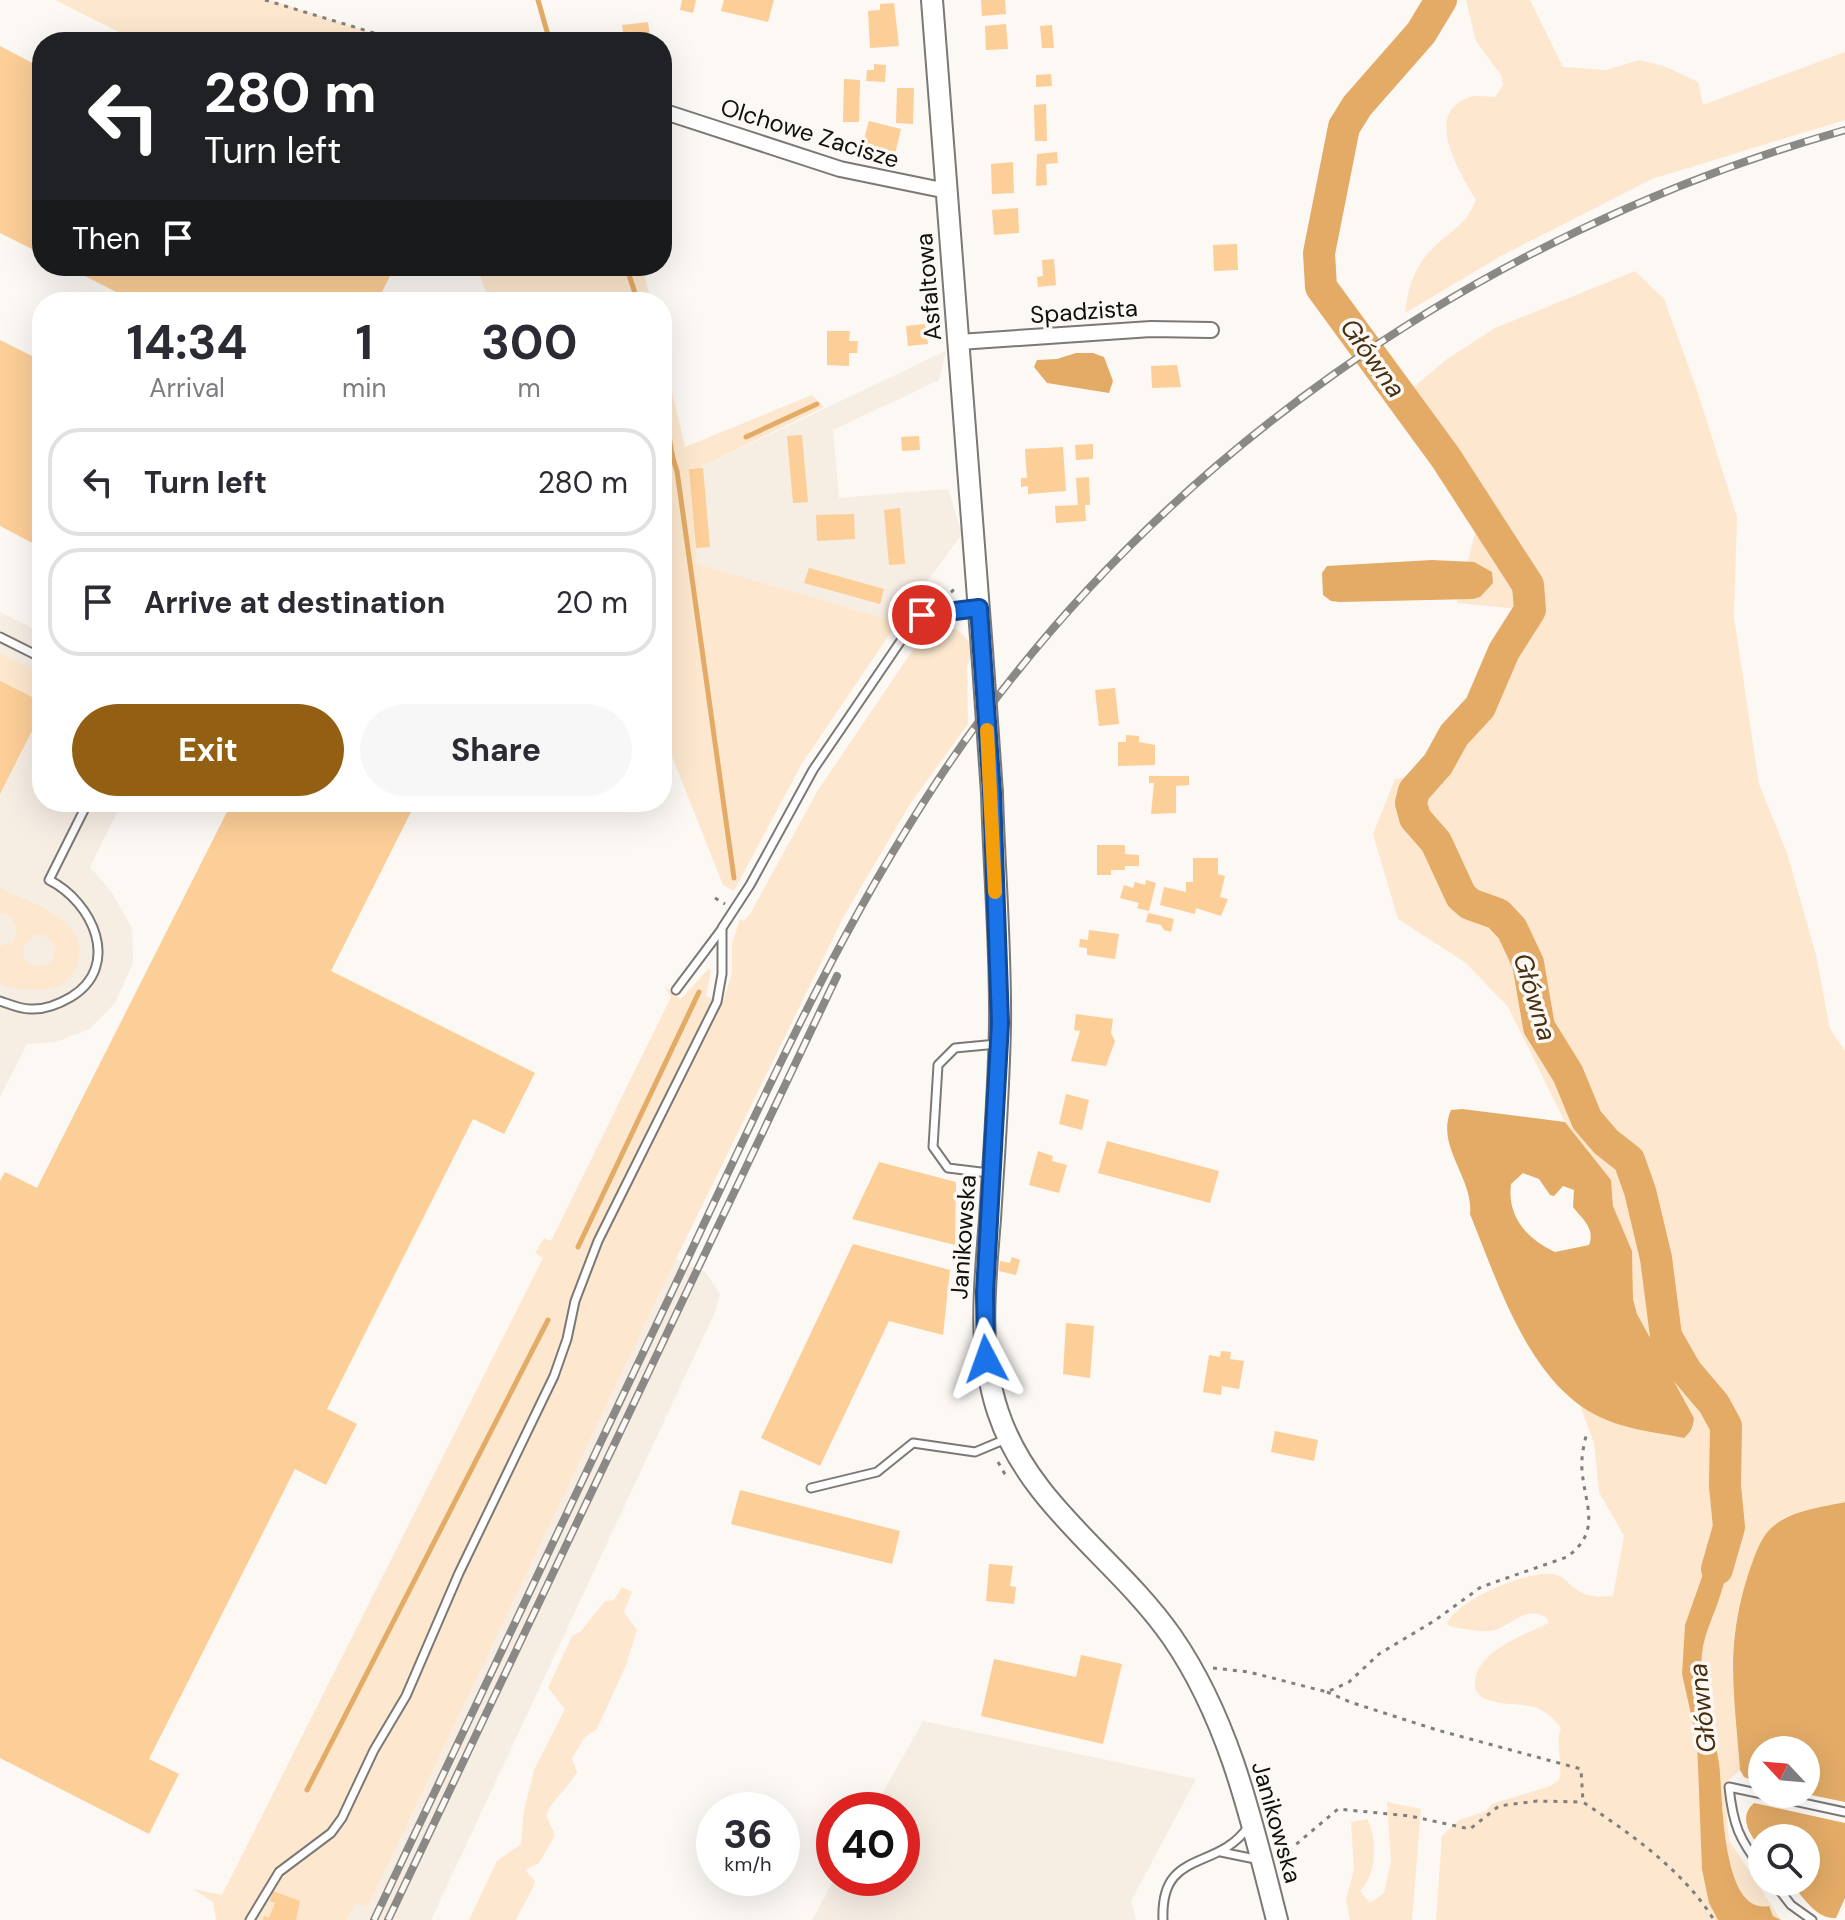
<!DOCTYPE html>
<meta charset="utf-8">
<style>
body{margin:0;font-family:"DM Sans",sans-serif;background:#f7f7f7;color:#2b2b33;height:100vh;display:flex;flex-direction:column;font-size:30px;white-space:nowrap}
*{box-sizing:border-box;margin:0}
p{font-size:26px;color:#7c7c81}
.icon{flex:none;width:44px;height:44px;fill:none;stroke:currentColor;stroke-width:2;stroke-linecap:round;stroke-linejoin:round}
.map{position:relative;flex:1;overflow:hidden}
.sheet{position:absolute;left:32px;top:292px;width:640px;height:520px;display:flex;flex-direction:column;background:#fff;border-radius:32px;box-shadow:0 8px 32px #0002}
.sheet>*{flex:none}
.hud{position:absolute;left:32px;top:32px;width:640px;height:244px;border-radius:32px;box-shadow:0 8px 32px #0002;background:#202124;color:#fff;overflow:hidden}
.needle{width:52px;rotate:296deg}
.tools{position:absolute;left:1748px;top:1736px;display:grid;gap:16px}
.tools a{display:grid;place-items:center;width:72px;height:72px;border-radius:50%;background:#fff;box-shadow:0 8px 32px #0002;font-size:40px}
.speed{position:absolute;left:696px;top:1792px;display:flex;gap:16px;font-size:40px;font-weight:700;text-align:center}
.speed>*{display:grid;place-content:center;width:104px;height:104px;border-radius:50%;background:#fff;box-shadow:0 8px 32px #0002;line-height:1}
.speed small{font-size:20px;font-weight:400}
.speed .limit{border:12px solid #d22;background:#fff;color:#111}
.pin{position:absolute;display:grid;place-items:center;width:68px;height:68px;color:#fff;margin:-34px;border:4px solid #fff;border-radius:50%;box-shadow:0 2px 8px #0007}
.me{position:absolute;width:88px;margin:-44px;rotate:356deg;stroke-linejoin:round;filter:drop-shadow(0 0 6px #0008)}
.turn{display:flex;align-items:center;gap:28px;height:168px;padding:0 40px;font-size:36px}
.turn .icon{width:104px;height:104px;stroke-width:2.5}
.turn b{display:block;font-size:56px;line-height:68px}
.then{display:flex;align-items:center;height:76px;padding:0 40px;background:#0003;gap:16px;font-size:30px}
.eta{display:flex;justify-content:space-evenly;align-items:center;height:136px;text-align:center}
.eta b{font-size:48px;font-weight:700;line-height:56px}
.primary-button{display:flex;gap:16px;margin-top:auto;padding:16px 40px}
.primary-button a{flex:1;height:92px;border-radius:48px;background:#936013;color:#fff;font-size:32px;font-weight:700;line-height:92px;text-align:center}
.primary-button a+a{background:#f7f7f7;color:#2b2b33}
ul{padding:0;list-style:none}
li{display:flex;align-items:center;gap:24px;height:108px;margin:0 16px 12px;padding:0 24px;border:4px solid #e1e1e2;border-radius:32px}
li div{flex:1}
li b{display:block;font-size:30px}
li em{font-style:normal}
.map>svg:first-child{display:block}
.built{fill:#f6ede3}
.green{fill:#fde8cf;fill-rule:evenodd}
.water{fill:#e3ab66;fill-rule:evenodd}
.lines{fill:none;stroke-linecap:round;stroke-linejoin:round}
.stream{stroke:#e3ab66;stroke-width:5}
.river{stroke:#e3ab66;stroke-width:32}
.building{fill:#fcce98}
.lane-casing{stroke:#7c7875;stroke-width:11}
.street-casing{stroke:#7c7875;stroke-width:18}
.secondary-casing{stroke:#7c7875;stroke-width:24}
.path{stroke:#817f7c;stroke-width:3;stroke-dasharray:4 6;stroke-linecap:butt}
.lane{stroke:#fff;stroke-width:7}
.street{stroke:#fff;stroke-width:14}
.secondary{stroke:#fff;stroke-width:20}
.rail-casing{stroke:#8b8986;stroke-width:8}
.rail{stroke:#fcf8f4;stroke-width:5;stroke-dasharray:15;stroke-linecap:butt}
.secondary-bridge-casing{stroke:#7c7875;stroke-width:24;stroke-linecap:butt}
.secondary-bridge{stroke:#fff;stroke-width:20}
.route-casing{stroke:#114b97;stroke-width:20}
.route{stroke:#1a73e8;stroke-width:14}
.slow{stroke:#f59e0b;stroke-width:14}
.labels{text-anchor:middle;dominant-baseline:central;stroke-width:7;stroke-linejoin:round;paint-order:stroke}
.street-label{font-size:24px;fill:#11100e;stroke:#fcf8f4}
.water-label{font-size:26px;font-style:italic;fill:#472f11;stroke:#fcf8f4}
</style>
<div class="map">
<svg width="1845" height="1920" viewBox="0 0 1845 1920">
<rect width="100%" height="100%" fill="#fcf8f4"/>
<g class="built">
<path d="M946,351L939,380L833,430L839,498L948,489L962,534L898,622L697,565L689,469L699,468Z"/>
<path d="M0,612L42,633V802H122L90,867L112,893L132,928L133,963L115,1003L89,1029L56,1042L27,1044L0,1097Z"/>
<path d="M676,1259L705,1272L720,1294L716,1310L431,1920H347L355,1902L368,1907Z"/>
<path d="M923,1721L1196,1779L1131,1901L1136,1920H812L835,1878H902V1810H873Z"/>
</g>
<g class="green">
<path d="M55,0H270L401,42H139Z"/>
<path d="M1466,0H1530L1563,67L1606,70L1639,60L1664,66L1698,82L1703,105L1845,52V120L1652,179L1501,256L1405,313C1408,287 1415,264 1435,246C1454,228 1465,226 1476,200C1461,174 1421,113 1470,97C1477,95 1488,97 1495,97L1503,85L1501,75L1476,41Z"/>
<path d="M476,266H642L651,302H490Z"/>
<path d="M1635,271L1664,299L1697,390L1737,517L1734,617L1759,784L1787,853L1816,955L1830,1029L1845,1051V1502C1825,1507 1790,1509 1775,1525C1767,1533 1762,1548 1757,1558C1721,1629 1734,1694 1740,1770L1724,1784L1729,1840L1781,1920H1436L1442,1836L1459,1820L1486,1811L1492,1804L1550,1786L1559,1780C1564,1763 1554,1746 1561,1728C1537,1696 1521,1710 1489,1700C1481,1698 1474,1692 1475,1683C1476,1651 1524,1635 1549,1623L1546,1617C1526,1607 1516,1621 1498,1629C1489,1633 1476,1631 1466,1629C1458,1628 1454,1629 1447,1624C1456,1600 1533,1567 1557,1575C1564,1577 1567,1582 1572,1586C1585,1598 1598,1597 1613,1596L1624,1536L1599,1492L1594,1443L1580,1405L1617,1423L1683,1438L1688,1407L1637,1314L1633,1299L1632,1251L1613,1206L1611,1180L1565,1122L1508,1007L1466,963L1398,919L1373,834L1395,779L1419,776L1476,702L1519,609L1457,603L1475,533L1469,486L1402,397L1447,359L1495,328Z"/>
<path d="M662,349L685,447L812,395L824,407L699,468L689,469L697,564L898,622L801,765L734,891L723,885L662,731Z"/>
<path d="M939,625C957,626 967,634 972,651L967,667L968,724L910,804L844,916L676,1259L368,1907L355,1903L347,1920H216L213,1902L193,1889L222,1895L543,1258L535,1253L544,1238L551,1241L671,997L664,986L681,999L709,968L711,971L706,996L722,1004L732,973V943L740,919L744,921L750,914L818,790L917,644L929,631L938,629Z"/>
<path d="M0,653L42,674V702L0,681Z"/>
<path d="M0,888C23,900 59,910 74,932C88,952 74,987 48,989C34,991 12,990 0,983V946L13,941L17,931L11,916L0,913ZM34,935H45L55,946L54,957L47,965L32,966L24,958L23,947Z"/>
<path d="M622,1587L632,1592L624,1612L637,1630L626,1665L597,1729L585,1737L572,1758L577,1772C566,1791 554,1797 546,1815L555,1835L539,1863L525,1870L535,1881C531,1895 522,1906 516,1920H469L497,1861L521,1844L524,1810L534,1770L565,1709L548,1688L572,1636L580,1632L605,1601L614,1600Z"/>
<path d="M1387,1802L1421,1809L1412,1920H1350L1346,1899L1354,1870L1351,1822L1367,1819C1378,1838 1377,1875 1360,1891L1370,1903L1384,1893L1391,1861Z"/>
</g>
<g class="water">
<path d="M1076,353H1093L1104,357L1113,381L1109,393L1047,383L1034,367L1037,360L1057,359Z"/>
<path d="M1432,560L1474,562L1492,572L1493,583L1480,597L1473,599L1340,602L1331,601L1323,595L1322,573L1327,566Z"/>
<path d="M1462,1109L1565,1122L1611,1180L1613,1206L1632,1251L1633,1299L1637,1314L1694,1418C1693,1427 1691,1432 1684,1438C1654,1432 1621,1429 1594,1414C1527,1378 1497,1280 1470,1214C1474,1179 1435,1146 1451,1110ZM1523,1173L1539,1179L1550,1195L1554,1196L1563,1186L1574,1190L1573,1207C1581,1218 1596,1228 1589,1245L1555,1252C1526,1238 1507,1217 1511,1184Z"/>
<path d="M1845,1502V1802L1806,1794V1750H1762V1784L1744,1777L1740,1770C1734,1691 1724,1644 1751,1566C1757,1550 1762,1534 1776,1524C1794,1510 1823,1507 1845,1502Z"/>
<path d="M1720,1526L1737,1531C1732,1553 1727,1575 1720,1596C1714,1616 1704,1633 1702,1654C1698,1691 1714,1727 1719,1763C1723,1791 1720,1916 1769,1906L1773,1916L1781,1920H1718L1709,1903L1702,1869L1697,1741L1682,1674L1685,1625Z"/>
<path d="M1754,1803L1845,1823V1898L1836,1918C1816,1920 1802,1895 1790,1882H1806V1838H1762V1850C1751,1836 1737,1818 1754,1803Z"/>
</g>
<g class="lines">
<g class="stream">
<path d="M538,0L550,42"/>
<path d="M626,266L638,302"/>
<path d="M662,372C670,405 665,439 677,471L734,878"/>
<path d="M746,437L817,404"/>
<path d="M578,1247L699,992"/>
<path d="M307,1790L548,1320"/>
</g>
<path class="river" d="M1441,0L1421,33L1357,106L1344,127L1319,253L1321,287L1446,458L1528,585L1530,610L1504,651L1480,707L1454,735L1438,764L1414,791L1411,803L1415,818L1436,842L1461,896L1470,904L1498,914L1512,929L1528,963L1539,1027L1568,1074L1587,1120L1606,1142L1629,1160L1640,1191L1656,1258L1666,1336L1686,1371L1714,1404L1726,1426L1725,1486L1729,1527L1717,1569"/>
</g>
<g class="building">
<path d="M682,0H696L693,13L680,10Z"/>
<path d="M724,0H774L768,22L721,11Z"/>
<path d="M981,0H1005L1006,14L982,16Z"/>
<path d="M894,3L899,46L870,48L868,11L880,10V4Z"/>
<path d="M648,22L651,42H625L622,25Z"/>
<path d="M1006,24L1008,49L986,50L985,26Z"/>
<path d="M1052,25L1054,48H1042L1040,26Z"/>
<path d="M0,46L42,68V254L0,233Z"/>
<path d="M874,64L886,65L885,82L866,81L867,70H874Z"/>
<path d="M1051,74L1052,86L1036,87V75Z"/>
<path d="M844,79L860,80L859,122H843Z"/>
<path d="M897,88H914L913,124L896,123Z"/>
<path d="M1046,104L1047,141H1035L1034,105Z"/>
<path d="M869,121L901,129L895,154L891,156L862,146Z"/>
<path d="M1057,152L1058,163L1046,164L1047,185L1036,186L1037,154Z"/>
<path d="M1013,162L1014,193L992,194L991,164Z"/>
<path d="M1018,208L1019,233L994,235L992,210Z"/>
<path d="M1237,244L1238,270L1214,271L1213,245Z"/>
<path d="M1054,259L1056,285L1038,287L1037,277L1043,276L1042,260Z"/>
<path d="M65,266H395L377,302H136Z"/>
<path d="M925,324L928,344L908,346L906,326Z"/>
<path d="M827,331H850L849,341H858L857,353H849V366L827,365Z"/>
<path d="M0,340L42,361V548L0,526Z"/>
<path d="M1177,365L1181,387L1152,388L1151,366Z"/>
<path d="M802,435L808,502L793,503L787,436Z"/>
<path d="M919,436L920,450L902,451L901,437Z"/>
<path d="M1093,444V459L1076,460L1075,445Z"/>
<path d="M1063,447L1066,491L1028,494V486L1021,487V478H1027L1025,449Z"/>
<path d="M703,468L710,547L696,548L689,469Z"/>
<path d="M1089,477L1090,505H1085L1086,521L1056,523L1055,506L1078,505L1076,478Z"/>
<path d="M900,508L905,564L889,565L884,510Z"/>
<path d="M854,514L855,539L817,541L816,515Z"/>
<path d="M809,568L884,589L880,604L804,583Z"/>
<path d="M0,681L42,702V711L0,794Z"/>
<path d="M1115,688L1119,724L1099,726L1095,690Z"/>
<path d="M1126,735L1139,736V742L1155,745V765L1118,766V742H1126Z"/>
<path d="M1149,776H1189V785L1176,786V813L1151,814L1154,783H1149Z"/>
<path d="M232,802H416L331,971L535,1073L504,1134L473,1119L327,1409L357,1424L326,1485L295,1469L149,1759L179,1774L149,1834L0,1758V1181L5,1172L37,1188Z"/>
<path d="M1097,845H1125V854L1139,855V866H1125V870H1111V875H1097Z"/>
<path d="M1193,858H1218V874L1225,876L1220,897L1228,899L1221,916L1196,908L1195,914L1160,905L1164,887L1186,892V882H1193Z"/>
<path d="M1146,880L1156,883L1149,911L1137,908L1139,903L1120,898L1124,885L1133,888L1135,882L1145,885Z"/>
<path d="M1148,913L1174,919L1171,932L1164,930L1161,925L1146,922Z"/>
<path d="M1089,930L1119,934L1115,959L1087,955V948L1079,947L1080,939L1088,940Z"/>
<path d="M1076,1014L1113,1019L1111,1033L1115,1041L1106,1066L1071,1061L1080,1031L1074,1030Z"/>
<path d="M1066,1094L1089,1100L1082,1130L1059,1124Z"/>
<path d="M1107,1141L1219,1171L1210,1203L1098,1173Z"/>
<path d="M1038,1151L1053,1156L1052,1161L1067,1165L1059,1193L1029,1185Z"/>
<path d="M879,1162L956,1182L955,1245L852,1219Z"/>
<path d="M853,1244L950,1270L943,1335L889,1321L820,1466L761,1438Z"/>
<path d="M1012,1257L1020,1260L1016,1275L999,1271L1000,1261L1010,1263Z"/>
<path d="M1066,1323L1094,1326L1090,1378L1063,1374Z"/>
<path d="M1221,1351L1231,1352L1230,1359L1244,1361L1239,1389L1222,1386L1221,1395L1203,1392L1209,1355L1220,1357Z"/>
<path d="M1275,1431L1318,1440L1314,1461L1271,1452Z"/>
<path d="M740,1490L900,1531L892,1564L731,1524Z"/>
<path d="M989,1564L1013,1566L1010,1586L1016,1587L1014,1604L986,1601Z"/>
<path d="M1081,1655L1122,1664L1103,1744L981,1716L994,1659L1076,1677Z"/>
<path d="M273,1891L300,1901L296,1920H263L264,1916L269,1918L275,1903L270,1901Z"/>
</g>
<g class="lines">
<g class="lane-casing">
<g id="lane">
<path d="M0,637L42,658"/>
<path d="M676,990L721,930"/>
<path d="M0,1001C9,1004 20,1009 30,1009C44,1010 59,1004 71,997C122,966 93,902 49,880L88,802"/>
<path d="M989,1173L948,1168L933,1147L938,1065L955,1048L997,1044"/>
<path d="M811,1488L877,1472L913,1443L975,1452L1006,1439"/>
<path d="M1221,1852L1260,1860"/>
<path d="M1762,1869C1739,1839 1733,1825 1729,1787L1845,1812"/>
<path d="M1773,1882L1791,1905L1812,1920"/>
<path d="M250,1920L279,1872L331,1833L342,1818L374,1750L406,1696L459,1573L554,1376L567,1339L575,1301L598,1241L717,1002L722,974V928L750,885L813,770L913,623L930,613L976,608"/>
<path d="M1163,1920C1160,1848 1217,1872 1248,1827"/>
</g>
</g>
<g class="street-casing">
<g id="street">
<path d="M662,111L840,169L947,191"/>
<path d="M959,342L1151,329L1211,330"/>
</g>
</g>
<g class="secondary-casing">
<g id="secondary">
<path d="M932,0L982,650"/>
<path d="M992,793C994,869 1001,947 1000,1024C999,1089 994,1154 990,1219C985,1283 977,1349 998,1412C1029,1506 1117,1558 1172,1637C1230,1721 1252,1822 1277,1920"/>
</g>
</g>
<g class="path">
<path d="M265,0L404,42"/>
<path d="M927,603L926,599L950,593L958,586"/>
<path d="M715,898L725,904"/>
<path d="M998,1462L1006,1476"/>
<path d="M1213,1668L1249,1672L1327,1692L1349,1682L1379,1654L1434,1621L1481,1587L1567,1557C1602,1531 1585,1506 1582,1470C1581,1457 1584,1444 1587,1432"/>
<path d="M1327,1692L1350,1702L1437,1730L1581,1769L1583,1802C1631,1834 1683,1870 1714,1920"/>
<path d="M1281,1857L1338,1809L1410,1816L1470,1829L1499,1806L1537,1801L1583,1802"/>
</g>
<use href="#lane" class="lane"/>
<use href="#street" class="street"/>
<use href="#secondary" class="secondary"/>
<g class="rail-casing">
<g id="rail">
<path d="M374,1920C473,1712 571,1504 670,1296C753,1121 831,942 938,780C1149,462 1480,233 1845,130"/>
<path d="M388,1920L837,976"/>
</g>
</g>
<use href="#rail" class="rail"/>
<g class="secondary-bridge-casing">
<path id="secondary-bridge" d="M982,650L992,793"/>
</g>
<use href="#secondary-bridge" class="secondary-bridge"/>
</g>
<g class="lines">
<g class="route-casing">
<path id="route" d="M922,615L979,608L992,793L1000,1023L985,1292L986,1359"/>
</g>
<use href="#route" class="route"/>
<path class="slow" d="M987,730L995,892"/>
</g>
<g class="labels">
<g class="street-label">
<text transform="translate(810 133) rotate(17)">Olchowe Zacisze</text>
<text transform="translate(928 287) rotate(-95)">Asfaltowa</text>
<text transform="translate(1084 311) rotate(-4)">Spadzista</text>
<text transform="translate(963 1237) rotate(-86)">Janikowska</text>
<text transform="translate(1277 1822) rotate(74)">Janikowska</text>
</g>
<g class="water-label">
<text transform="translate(1373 358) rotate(54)">Główna</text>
<text transform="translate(1535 997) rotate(73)">Główna</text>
<text transform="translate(1702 1708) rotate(-96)">Główna</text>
</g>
</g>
</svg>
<div class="tools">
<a><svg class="needle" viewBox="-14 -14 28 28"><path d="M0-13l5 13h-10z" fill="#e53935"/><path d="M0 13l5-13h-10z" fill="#7c7c81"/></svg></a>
<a><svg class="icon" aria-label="search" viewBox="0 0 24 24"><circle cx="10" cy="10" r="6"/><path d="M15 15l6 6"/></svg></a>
</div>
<div class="speed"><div>36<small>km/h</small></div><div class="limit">40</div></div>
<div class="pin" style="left:922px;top:615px;background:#d93025"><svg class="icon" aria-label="arrive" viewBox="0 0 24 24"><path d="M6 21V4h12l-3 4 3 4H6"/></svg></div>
<svg class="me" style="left:986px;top:1359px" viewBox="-20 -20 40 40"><path d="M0-17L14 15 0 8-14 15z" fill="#1a73e8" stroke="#fff" stroke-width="4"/></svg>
<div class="hud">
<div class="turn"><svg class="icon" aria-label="left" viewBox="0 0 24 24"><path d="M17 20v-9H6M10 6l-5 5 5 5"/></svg><div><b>280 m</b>Turn left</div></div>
<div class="then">Then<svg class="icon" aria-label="arrive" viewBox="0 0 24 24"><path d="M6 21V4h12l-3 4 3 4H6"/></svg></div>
</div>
<section class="sheet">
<div class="eta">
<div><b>14:34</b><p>Arrival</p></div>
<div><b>1</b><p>min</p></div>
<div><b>300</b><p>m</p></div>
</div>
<ul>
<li><svg class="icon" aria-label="left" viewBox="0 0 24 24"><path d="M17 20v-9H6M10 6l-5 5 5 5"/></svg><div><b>Turn left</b></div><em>280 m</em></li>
<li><svg class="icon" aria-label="arrive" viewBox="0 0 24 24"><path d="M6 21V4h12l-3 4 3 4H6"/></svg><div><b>Arrive at destination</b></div><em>20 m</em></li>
</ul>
<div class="primary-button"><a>Exit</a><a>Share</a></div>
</section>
</div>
